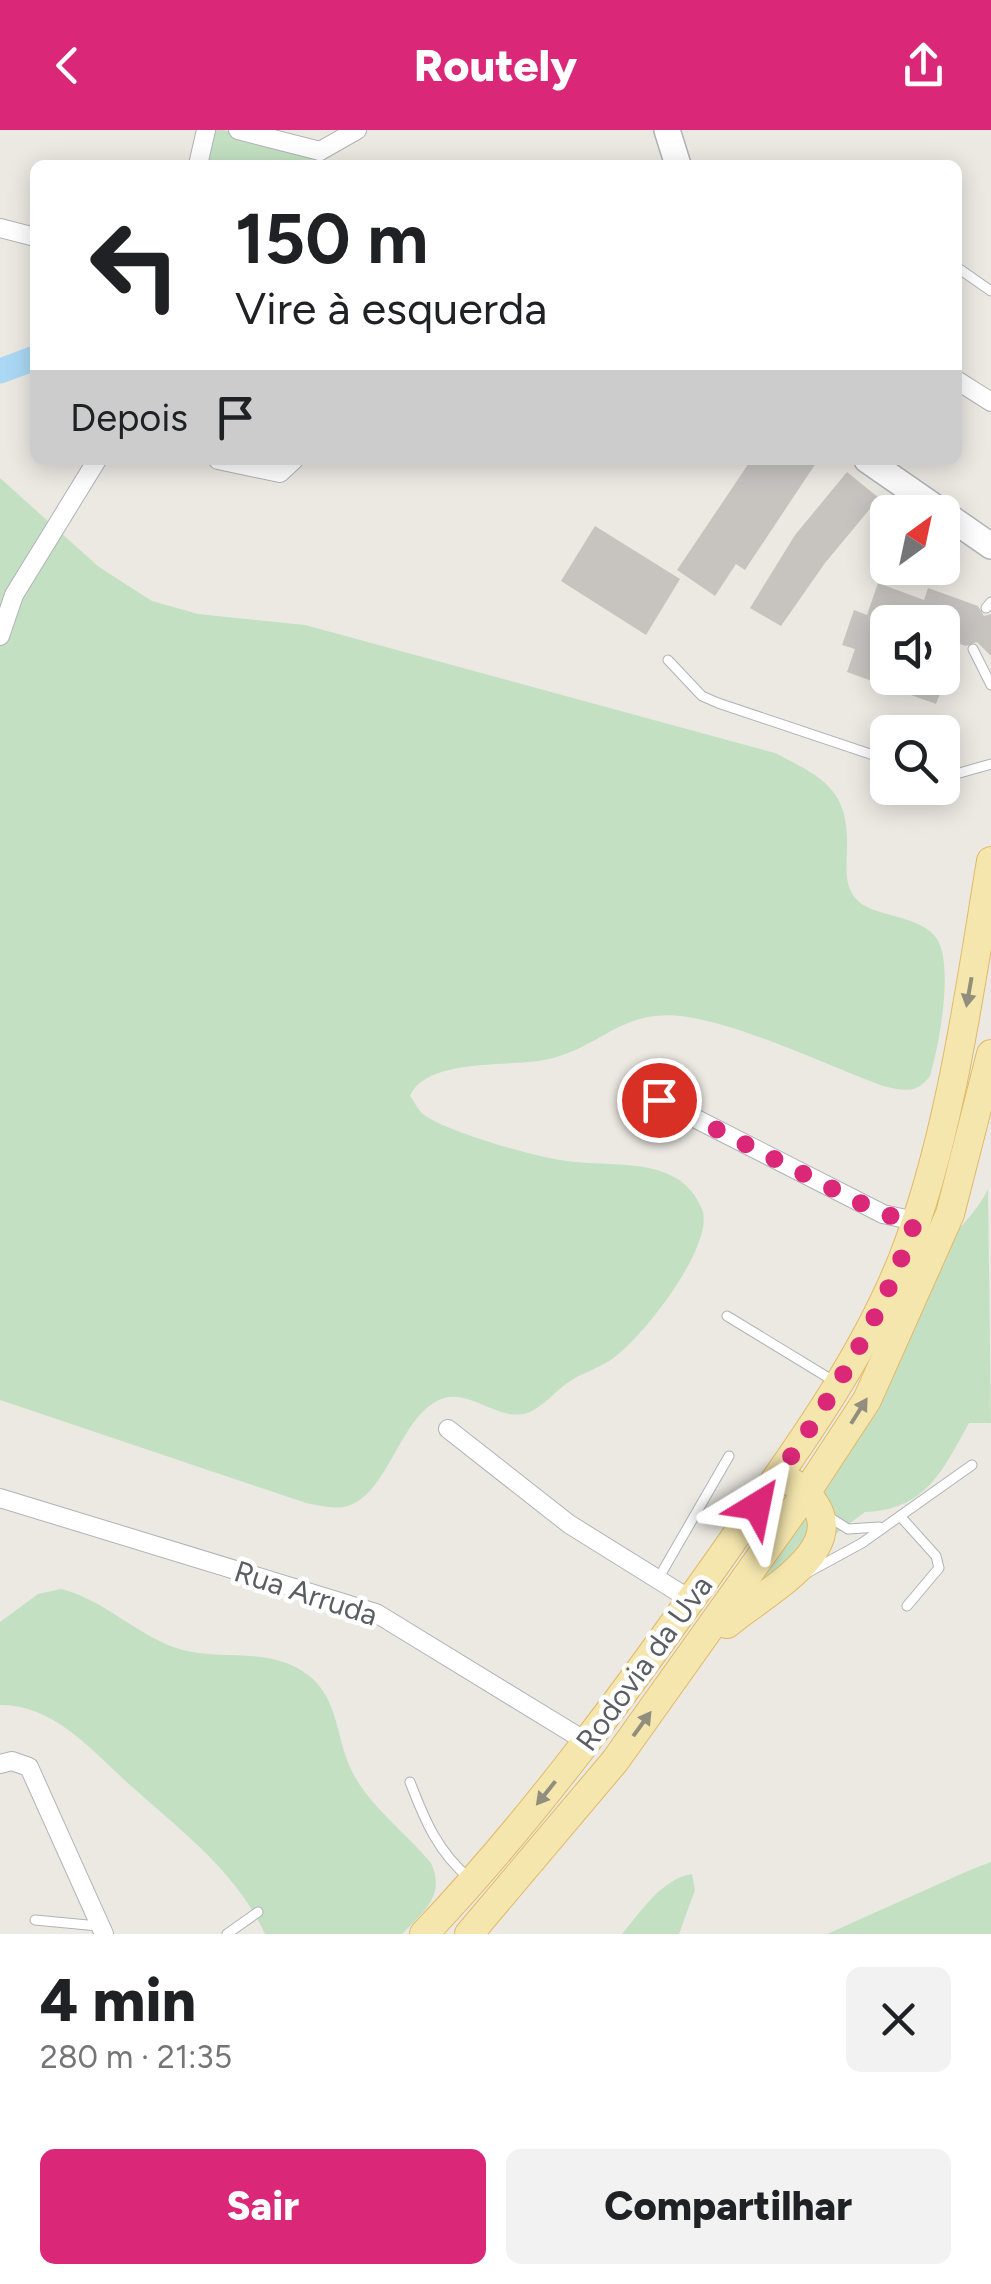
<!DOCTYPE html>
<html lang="pt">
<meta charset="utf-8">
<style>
body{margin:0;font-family:Figtree,sans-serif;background:#f2f2f2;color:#202124;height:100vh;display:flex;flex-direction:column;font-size:38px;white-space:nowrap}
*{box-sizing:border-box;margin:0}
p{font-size:32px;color:#757577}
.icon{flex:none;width:55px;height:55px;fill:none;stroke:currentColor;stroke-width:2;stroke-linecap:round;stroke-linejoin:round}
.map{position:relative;height:1804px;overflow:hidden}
.drawer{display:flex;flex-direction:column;background:#fff;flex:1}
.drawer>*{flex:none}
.hud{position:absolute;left:30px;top:30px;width:932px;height:305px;border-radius:15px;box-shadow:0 5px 25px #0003;background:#fff;color:#202124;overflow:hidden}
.needle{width:65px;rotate:33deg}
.buttons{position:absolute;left:870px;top:365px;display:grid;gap:20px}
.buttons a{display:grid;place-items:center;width:90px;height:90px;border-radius:15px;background:#fff;box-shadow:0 5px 25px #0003;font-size:50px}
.pin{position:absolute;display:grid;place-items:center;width:85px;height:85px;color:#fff;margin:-42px;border:5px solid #fff;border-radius:50%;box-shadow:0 2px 10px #0007}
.me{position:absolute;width:110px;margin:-55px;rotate:35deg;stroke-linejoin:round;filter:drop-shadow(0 0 8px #0008)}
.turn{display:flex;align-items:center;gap:35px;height:210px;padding:0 40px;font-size:45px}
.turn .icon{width:130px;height:130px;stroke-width:2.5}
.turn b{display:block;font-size:70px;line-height:85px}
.then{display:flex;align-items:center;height:95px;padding:0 40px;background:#0003;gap:20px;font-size:38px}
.round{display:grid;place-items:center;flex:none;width:105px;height:105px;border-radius:15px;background:#f2f2f2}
.headline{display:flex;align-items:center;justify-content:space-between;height:170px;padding:0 40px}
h1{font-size:60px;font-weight:800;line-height:75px}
.button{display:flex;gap:20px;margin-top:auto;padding:20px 40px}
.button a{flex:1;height:115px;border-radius:15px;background:#db2777;color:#fff;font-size:40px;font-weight:800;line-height:115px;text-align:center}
.button a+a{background:#f2f2f2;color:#202124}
header{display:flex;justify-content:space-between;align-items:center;height:130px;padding:0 40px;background:#db2777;color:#fff;font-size:45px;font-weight:800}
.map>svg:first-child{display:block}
.green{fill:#c3e1c2}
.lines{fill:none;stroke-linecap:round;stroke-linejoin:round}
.river{stroke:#aad8f5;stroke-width:25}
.building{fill:#c7c4c0}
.lane-casing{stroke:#b0b3b6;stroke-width:11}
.street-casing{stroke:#b0b3b6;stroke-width:20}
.secondary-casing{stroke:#afb2b6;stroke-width:28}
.primary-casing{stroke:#e1b967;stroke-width:30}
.lane{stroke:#fff;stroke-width:9}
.street{stroke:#fff;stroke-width:18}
.secondary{stroke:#fff;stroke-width:25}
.primary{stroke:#f5e6ae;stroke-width:28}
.oneway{fill:#918e7d}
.route{stroke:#db2777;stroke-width:18;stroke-dasharray:0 32.4}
.labels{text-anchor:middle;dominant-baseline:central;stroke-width:9;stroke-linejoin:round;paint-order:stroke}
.street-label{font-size:30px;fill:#5b5e62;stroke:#fff}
</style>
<header><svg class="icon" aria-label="back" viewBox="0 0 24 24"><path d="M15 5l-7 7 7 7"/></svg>Routely<svg class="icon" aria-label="share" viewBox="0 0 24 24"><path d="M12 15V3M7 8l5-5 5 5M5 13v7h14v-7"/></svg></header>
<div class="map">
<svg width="991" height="1804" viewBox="0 0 991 1804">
<rect width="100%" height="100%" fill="#ece9e3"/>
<g class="green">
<path d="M210,0H224L308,21L316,35H201Z"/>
<path d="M0,348L99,437L152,471L198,484L305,495L775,623C822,647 849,659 847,717C847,733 844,749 852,763C860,779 882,782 898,787C911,791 929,796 937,809C954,836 939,916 930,946C917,964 904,961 883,956C824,934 748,897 688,887C621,876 600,920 544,930C508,937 426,928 410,966C414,971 418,980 423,984C443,1001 539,1028 567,1031C613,1038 680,1024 702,1079C716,1114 642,1209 612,1229C598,1239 580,1243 566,1254C554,1263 543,1276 530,1282C498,1295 468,1254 437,1271C398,1291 387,1368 344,1377C333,1379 318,1375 306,1373L0,1270Z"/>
<path d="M988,1059L991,1293H969C943,1340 926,1380 865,1382L727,1486L946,1115C959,1097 980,1078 988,1059Z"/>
<path d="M61,1459C106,1470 139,1508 183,1520C226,1531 270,1516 308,1545C335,1566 336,1597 346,1627C360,1670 403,1699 431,1733C446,1765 424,1782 402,1804H265C236,1741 180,1700 130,1655C93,1622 54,1574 0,1575V1492L38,1464Z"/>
<path d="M991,1732V1804H827L970,1740Z"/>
<path d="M692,1744L695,1760L679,1804H622C641,1782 661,1749 692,1744Z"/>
</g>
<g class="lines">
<path class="river" d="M0,241L35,228"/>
</g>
<g class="building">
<path d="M751,330H818L745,440L736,434L715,466L677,440Z"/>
<path d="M847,342L879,368L825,433L781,496L750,478L795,405Z"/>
<path d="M595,396L680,449L646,505L561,451Z"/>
<path d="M878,453L924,470L928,458L978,476L984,486L991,484V526L977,512L966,516L942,508V492H886L876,519L888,523V548H946L936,574L847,542L855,519L842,515L854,480L867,485Z"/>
</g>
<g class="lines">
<g class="lane-casing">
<g id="lane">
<path d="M958,138L991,161"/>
<path d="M986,478L991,472"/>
<path d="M973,519L991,555"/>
<path d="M668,530L702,566L718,573L888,630"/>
<path d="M942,648L991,634"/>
<path d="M727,1186L837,1253"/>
<path d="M900,1386L936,1426L939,1438L907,1476"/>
<path d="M829,1387L848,1399L879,1397"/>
<path d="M807,1443L862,1413L972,1335"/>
<path d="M658,1449L729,1326"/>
<path d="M410,1652C425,1691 438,1722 470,1749"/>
<path d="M35,1790L98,1796"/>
<path d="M227,1804L258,1782"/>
</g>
</g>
<g class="street-casing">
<g id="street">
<path d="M238,0L320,21"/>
<path d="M320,21L357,0"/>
<path d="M198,35L206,0"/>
<path d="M0,98L35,107"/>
<path d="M958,251L991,272"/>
<path d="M218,330L280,343L294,330"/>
<path d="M0,506L14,465L97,330"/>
<path d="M659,970L883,1084L915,1091"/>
<path d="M448,1299L569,1394L691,1470"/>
<path d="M0,1368L376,1483L587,1612"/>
<path d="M0,1634L12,1631L29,1637L104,1804"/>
</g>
</g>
<g class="secondary-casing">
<g id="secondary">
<path d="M667,0L678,35"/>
<path d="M867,330L991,416"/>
</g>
</g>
<g class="primary-casing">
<g id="primary">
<path d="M727,1494C771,1457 871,1409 793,1353"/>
<path d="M424,1804C538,1684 636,1548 731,1413C794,1323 862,1231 903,1128C950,1008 970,858 991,731"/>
<path d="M469,1804L615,1631L806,1363L867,1270L950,1084L991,924"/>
</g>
</g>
<use href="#lane" class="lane"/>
<use href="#street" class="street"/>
<use href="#secondary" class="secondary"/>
<use href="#primary" class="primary"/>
</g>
<defs><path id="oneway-solid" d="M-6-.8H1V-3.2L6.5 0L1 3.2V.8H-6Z" transform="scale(2.5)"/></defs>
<g class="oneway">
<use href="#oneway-solid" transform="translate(969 862) rotate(100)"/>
<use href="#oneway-solid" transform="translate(859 1281) rotate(-58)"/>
<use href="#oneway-solid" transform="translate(642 1594) rotate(-54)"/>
<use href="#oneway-solid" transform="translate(546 1663) rotate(129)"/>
</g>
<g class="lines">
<path class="route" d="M659,970L882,1084L915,1091C881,1194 819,1287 757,1376"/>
</g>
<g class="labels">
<g class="street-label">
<text transform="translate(306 1463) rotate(18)">Rua Arruda</text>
<text transform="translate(644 1533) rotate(-54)">Rodovia da Uva</text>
</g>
</g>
</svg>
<div class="buttons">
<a><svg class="needle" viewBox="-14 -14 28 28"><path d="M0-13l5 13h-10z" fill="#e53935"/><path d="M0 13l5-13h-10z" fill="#757577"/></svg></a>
<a><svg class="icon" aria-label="sound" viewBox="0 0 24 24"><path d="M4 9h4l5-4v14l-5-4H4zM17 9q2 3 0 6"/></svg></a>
<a><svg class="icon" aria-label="search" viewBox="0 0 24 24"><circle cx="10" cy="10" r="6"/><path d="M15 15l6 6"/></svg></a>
</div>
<div class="pin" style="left:659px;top:970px;background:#d93025"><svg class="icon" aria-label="arrive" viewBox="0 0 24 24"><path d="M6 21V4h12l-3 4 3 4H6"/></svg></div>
<svg class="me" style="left:757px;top:1376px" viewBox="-20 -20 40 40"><path d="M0-17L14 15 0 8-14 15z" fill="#db2777" stroke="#fff" stroke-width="4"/></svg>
<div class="hud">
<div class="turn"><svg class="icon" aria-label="left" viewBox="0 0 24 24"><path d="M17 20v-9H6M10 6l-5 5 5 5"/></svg><div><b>150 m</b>Vire à esquerda</div></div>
<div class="then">Depois<svg class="icon" aria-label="arrive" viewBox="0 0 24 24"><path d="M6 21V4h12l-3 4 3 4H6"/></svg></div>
</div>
</div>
<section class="drawer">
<div class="headline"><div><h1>4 min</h1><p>280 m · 21:35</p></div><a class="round"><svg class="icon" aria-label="close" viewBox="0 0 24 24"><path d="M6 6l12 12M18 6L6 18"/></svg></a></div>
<div class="button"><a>Sair</a><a>Compartilhar</a></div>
</section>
